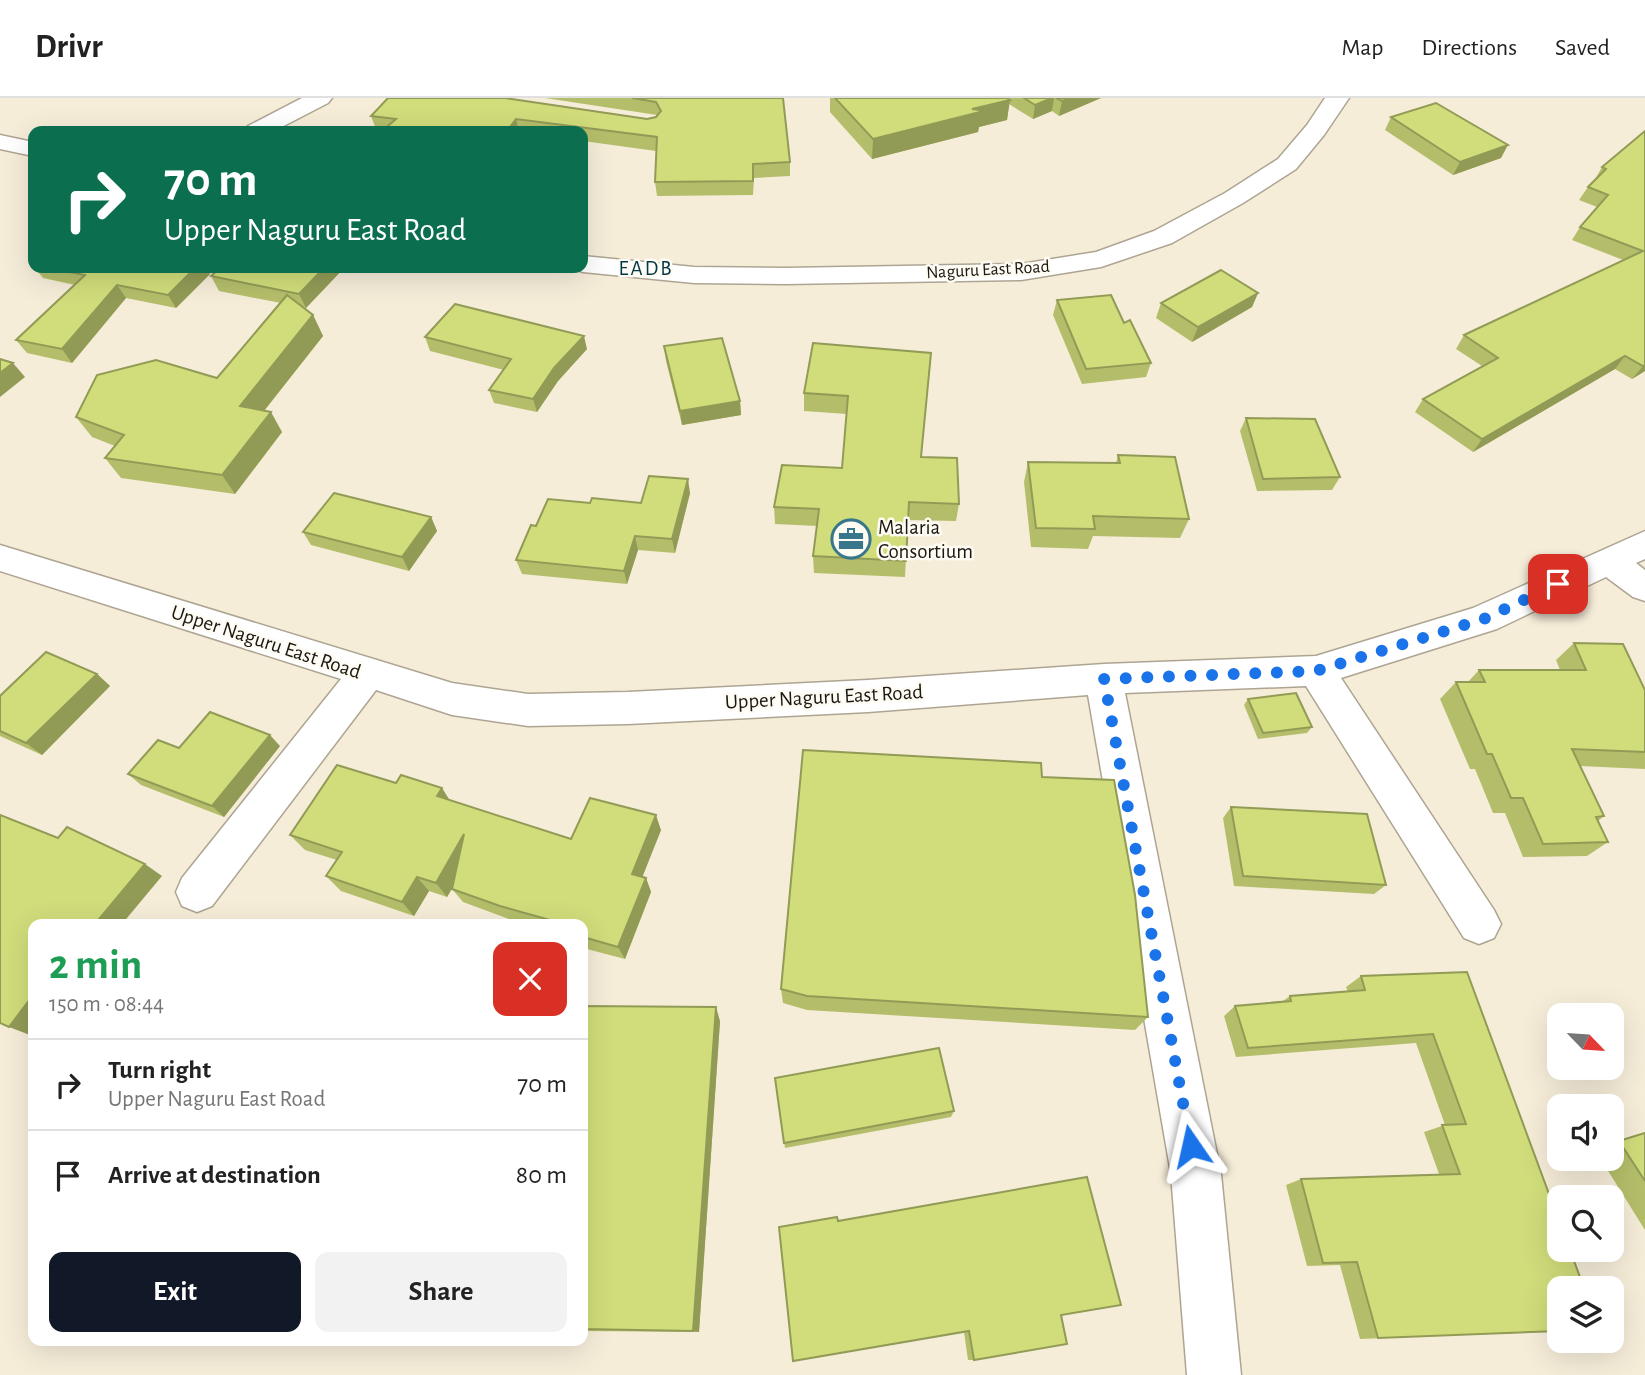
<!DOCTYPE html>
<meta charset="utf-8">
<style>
body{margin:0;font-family:"Alegreya Sans",sans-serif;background:#f2f2f2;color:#222;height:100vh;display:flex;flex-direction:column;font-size:26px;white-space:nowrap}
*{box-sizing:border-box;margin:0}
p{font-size:23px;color:#767676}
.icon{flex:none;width:38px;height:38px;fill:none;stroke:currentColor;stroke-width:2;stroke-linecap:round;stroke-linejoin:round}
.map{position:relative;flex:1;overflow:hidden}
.side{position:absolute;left:28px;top:821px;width:560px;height:427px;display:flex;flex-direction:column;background:#fff;border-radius:14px;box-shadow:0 7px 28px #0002}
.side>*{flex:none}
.hud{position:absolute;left:28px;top:28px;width:560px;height:147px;border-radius:14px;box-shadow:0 7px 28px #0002;background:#0b6e4f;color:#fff;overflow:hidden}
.needle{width:46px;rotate:115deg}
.controls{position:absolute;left:1547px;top:905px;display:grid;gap:14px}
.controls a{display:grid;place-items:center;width:77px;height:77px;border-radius:14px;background:#fff;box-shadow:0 7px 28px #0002;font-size:35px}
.pin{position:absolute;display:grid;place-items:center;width:60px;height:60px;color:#fff;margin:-30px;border-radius:14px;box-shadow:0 4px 10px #0006}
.me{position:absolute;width:77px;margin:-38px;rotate:349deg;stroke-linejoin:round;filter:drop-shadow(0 0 5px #0008)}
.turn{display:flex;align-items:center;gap:24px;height:147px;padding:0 21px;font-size:32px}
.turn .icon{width:91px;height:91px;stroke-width:2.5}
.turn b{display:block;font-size:49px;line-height:60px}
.round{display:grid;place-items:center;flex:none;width:74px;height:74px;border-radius:14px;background:#f2f2f2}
.summary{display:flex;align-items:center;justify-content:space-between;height:119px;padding:0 21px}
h1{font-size:42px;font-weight:700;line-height:52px;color:#1e9e55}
.primary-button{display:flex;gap:14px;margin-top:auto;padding:14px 21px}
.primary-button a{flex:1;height:80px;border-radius:14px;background:#111827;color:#fff;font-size:28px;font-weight:700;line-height:80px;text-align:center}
.primary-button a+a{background:#f2f2f2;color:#222}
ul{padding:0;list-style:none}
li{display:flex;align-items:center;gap:21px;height:91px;padding:0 21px;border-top:2px solid #e0e0e0}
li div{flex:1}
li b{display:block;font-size:26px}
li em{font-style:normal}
header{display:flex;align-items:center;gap:42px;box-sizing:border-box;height:98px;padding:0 35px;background:#fff;border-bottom:2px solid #e0e0e0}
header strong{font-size:33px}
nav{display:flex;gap:38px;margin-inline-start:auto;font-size:24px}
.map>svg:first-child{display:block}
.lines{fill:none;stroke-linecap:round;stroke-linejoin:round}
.minor-casing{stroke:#ada592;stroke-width:3}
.minor{fill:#fff;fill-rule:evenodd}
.wall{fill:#b4be6a}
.shaded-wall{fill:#929b56}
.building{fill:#d1dd7b;stroke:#929b56;stroke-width:2}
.route{stroke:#1a73e8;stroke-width:12;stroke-dasharray:0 21.6}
.labels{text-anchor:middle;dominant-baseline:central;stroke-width:5;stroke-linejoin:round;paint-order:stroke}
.far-street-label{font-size:18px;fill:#1b1811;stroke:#fefbf3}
.far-quarter-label{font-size:21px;letter-spacing:2px;fill:#003848;stroke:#fefbf3}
.poi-label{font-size:21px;fill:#1b1811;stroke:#fefbf3;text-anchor:start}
.street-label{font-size:21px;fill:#1b1811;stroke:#fefbf3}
</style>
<header>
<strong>Drivr</strong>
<nav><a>Map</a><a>Directions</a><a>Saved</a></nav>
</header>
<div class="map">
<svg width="1645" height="1277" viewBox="0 0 1645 1277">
<rect width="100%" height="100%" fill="#f6edd9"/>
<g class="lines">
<g class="minor-casing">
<g id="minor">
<path d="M302,0H332L328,5L274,33H244L248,28Z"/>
<path d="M1325,0H1349L1324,37L1296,71L1243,105L1172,145L1101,169L1021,182L786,186L694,185L583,174L572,170H583V158L694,169L786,170L1021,166L1096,154L1154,133L1225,95L1278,61L1307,27Z"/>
<path d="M0,37L33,44V58L0,51Z"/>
<path d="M1645,433V461L1636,465L1645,472V503L1633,499L1606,479L1497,531L1341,580L1494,812L1501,826L1494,840L1479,846L1464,840L1306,588L1125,595L1221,1076L1241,1277H1187L1171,1076L1088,597L868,614L628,626L528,628L452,617L376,592L212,808L197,814L182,808L176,794L182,780L341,581L0,473V447L452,585L528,596L628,594L868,582L1104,566L1316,558L1473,510Z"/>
</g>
</g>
<use href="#minor" class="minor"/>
</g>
<g class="wall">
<path d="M545,0H783L790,64V78L754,80L753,97L657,98L655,84L656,53L583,43V33H382L383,32L376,31L371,18L647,21L656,19L657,17Z"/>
<path d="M830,0H1101L1059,18L1052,13L1033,21L1009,6L1007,22L979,29L978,34L872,61L830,14Z"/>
<path d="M1391,19L1501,60L1453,77L1385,32Z"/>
<path d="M1645,33V273L1632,281L1615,271L1473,354L1415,314L1423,301L1482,268L1456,251L1464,237L1623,162L1572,142L1580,129L1597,109L1579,102L1588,89L1594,83L1602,69Z"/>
<path d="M35,170H207L210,176L176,210L126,200L72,265L27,255L16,242L75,187L43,180Z"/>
<path d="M344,170L306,210H304L313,217L323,238L264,313L282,334L235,396L121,380L105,360L115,348L92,339L76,319L217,280L281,205L219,193L211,178Z"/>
<path d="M1258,195L1252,209L1192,244L1156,220L1161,205Z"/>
<path d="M1057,202L1124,225L1151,265L1146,279L1082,286L1053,217Z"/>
<path d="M425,239L587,251L558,283L537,314L494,305L489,292L504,272L430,253Z"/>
<path d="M813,245L921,359L959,406L956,423L908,422L905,479L814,475L813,458L817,428L775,426L774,409L842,370L847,316L804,313V295Z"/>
<path d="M664,248L740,303L741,317L682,327L666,263Z"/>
<path d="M1246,320L1340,379L1332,392L1257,393L1240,333Z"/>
<path d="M1118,357L1189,421L1180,440L1093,438L1088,451L1031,449L1024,384L1028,364L1116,365Z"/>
<path d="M690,395L675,455L638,452L627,486L522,476L516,462L536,428L590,405H641Z"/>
<path d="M431,419L437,433L409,473L311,447L303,434Z"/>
<path d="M1574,545L1645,592V671L1580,668L1604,718L1598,723L1608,744L1587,758L1523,759L1505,715H1493L1475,671H1470L1440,601L1456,584H1468L1479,572H1560L1556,562Z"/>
<path d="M97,576L110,588L42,657L0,638V598Z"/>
<path d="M1248,601L1312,629L1307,635L1258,641L1244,607Z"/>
<path d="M280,648L224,719L141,687L128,676Z"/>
<path d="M1042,679L1148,919L1135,932L807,912L783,905L781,891Z"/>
<path d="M396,685L442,690L449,702L571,741L661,732L642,779L646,780L651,794L625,861L583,850V826H527L509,821L463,804L452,791L447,799L429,793L414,818L341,793L326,778L337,762L305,752L290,737Z"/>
<path d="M1231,709L1386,787L1374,796L1234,788L1223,720Z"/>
<path d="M1467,874L1559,1233L1360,1241L1340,1167L1307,1168L1286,1087L1301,1081L1439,1076L1424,1034L1445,1027L1416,945L1236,959L1224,918L1235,908L1283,903L1290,898L1348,894L1346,889L1361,878Z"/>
<path d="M583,908L720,923L699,1234L583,1233Z"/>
<path d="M775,980L954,1013L951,1019L785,1050Z"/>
<path d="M1645,1034V1132L1600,1060H1612V1044Z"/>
<path d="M838,1123L1061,1218L974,1262H968L964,1234Z"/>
</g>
<g class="shaded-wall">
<path d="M1052,0H1054L1052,13L1033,21L1035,7Z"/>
<path d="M1070,0H1101L1059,18L1062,3Z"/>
<path d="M1010,2L1007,22L979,29L978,34L872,61L873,41L972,11Z"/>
<path d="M516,21L519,33H507Z"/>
<path d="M1508,47L1501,60L1453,77L1460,64Z"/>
<path d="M195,170H207L210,176L176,210L168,197Z"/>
<path d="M324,170H344L306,210L299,196Z"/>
<path d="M117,187L126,200L72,265L62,251Z"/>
<path d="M1258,195L1252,209L1192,244L1198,229Z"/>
<path d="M313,217L323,238L252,328L240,308Z"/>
<path d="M584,238L587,251L558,283L537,314L533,301L554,270Z"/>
<path d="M1625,258L1615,271L1473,354L1482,341Z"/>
<path d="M13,265L25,279L0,299V275Z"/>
<path d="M1645,267V273L1632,281L1643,268Z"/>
<path d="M740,303L741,317L682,327L680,313Z"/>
<path d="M271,314L282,334L235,396L222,377Z"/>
<path d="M688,381L690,395L675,455L672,441Z"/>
<path d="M431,419L437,433L409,473L402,459Z"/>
<path d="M635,438L638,452L627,486L624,473Z"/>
<path d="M97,576L110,588L42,657L26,645Z"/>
<path d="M270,637L280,648L224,719L212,708Z"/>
<path d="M442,690L452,706L437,698Z"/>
<path d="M656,717L661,732L638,790L632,776Z"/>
<path d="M464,736L474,751L447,799L436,785Z"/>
<path d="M145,766L162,778L122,826H95Z"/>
<path d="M417,779L429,793L414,818L402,804Z"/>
<path d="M646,780L651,794L625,861L618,849Z"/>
<path d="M33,897V933L30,937L9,929Z"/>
<path d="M716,909L720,923L699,1234L693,1233Z"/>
</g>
<g class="building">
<path d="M388,0H505L647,21L656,19L661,13L656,4L632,0H783L790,64L753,66V83L655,84L657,39L516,21L507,33H382L396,21L371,18Z"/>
<path d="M835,0H1007L1010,2L972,11L980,12V14L873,41Z"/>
<path d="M1024,0H1052L1035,7Z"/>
<path d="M1056,0H1070L1062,3Z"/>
<path d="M1436,5L1508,47L1460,64L1391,19Z"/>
<path d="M1645,33V267L1643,268L1625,258L1482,341L1423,301L1498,260L1464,237L1643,153L1580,129L1608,97L1588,89L1606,71L1602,69Z"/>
<path d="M49,170H195L168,197L117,187L62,251L16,242L85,177Z"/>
<path d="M220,170H324L299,196L211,178Z"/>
<path d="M1221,172L1258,195L1198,229L1161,205Z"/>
<path d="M287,197L313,217L240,308L271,314L222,377L105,360L124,337L76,319L97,277L156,262L217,280Z"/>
<path d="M1111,197L1124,225L1130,222L1151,265L1086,271L1057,202Z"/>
<path d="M455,206L584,238L554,270L533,301L489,292L511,261L425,239Z"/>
<path d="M722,240L740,303L680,313L664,248Z"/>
<path d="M813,245L931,255L921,359L957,360L959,406L909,404L906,463L813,458L819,411L774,409L782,367L842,370L848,298L804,295Z"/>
<path d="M0,261L13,265L0,275Z"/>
<path d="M1246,320L1315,321L1340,379L1263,381Z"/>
<path d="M1118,357L1175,359L1189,421L1093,418L1095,431L1036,430L1028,364L1120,365Z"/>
<path d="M649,378L688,381L672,441L635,438L624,473L516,462L531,427L536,428L548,401L590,405L592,400L641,405Z"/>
<path d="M334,395L431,419L402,459L303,434Z"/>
<path d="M1574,545L1623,546L1645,592V654L1572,651L1604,718L1596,719L1608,744L1543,746L1523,700H1511L1492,656H1487L1456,584H1485L1479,572H1586Z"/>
<path d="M46,554L97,576L26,645L0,633V598Z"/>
<path d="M1296,595L1312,629L1263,635L1248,601Z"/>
<path d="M210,614L270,637L212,708L128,676L158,642L179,650Z"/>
<path d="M803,652L1041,665L1042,679L1114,682L1135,797L1148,919L807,898L781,891Z"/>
<path d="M337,667L396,685L401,677L442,690L437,698L571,741L590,700L656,717L632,776L646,780L618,849L583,839V826H564L500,808L452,791L464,736L436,785L417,779L402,804L326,778L342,754L290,737Z"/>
<path d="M1231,709L1367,716L1386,787L1243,778Z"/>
<path d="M0,717L58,740L67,729L145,766L95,826H33V897L9,929L0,925Z"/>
<path d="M1467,874L1559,1123V1152H1570L1584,1190H1559V1233L1378,1240L1357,1164L1323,1165L1301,1081L1460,1076L1442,1027L1466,1026L1433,936L1248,950L1235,908L1291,903L1290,898L1365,892L1361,878Z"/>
<path d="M583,908L716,909L693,1233L583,1231Z"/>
<path d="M939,950L954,1013L784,1045L775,980Z"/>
<path d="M1645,1035V1083L1619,1043Z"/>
<path d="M1087,1079L1121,1207L1061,1217L1067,1246L974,1262L969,1233L793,1263L779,1129L837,1119L838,1123Z"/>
</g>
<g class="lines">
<path class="route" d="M1191,1048L1104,581L1316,573L1484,521L1558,486"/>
</g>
<defs>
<g id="office-ring" transform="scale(2.0125)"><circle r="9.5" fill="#fefbf3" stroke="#37768b" stroke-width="1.5"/><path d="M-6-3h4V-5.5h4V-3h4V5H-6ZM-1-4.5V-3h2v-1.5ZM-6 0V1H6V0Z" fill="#37768b"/></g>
</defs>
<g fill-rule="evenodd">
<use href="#office-ring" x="851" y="441"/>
</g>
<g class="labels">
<g class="far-street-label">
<text transform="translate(988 172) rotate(-3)">Naguru East Road</text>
</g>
<g class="far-quarter-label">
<text x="646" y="170">EADB</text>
</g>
<g class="poi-label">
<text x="878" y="429">Malaria<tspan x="878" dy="24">Consortium</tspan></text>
</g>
<g class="street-label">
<text transform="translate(266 544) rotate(18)">Upper Naguru East Road</text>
<text transform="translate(824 599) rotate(-3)">Upper Naguru East Road</text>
</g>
</g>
</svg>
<div class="controls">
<a><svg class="needle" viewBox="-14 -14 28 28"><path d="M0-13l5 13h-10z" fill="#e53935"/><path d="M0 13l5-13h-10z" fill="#767676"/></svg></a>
<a><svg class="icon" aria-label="sound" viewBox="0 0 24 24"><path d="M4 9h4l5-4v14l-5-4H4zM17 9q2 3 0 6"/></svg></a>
<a><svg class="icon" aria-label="search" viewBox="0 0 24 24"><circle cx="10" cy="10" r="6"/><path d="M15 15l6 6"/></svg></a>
<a><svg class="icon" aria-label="layers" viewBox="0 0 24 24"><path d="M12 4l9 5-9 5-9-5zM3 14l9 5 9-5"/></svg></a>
</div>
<div class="pin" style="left:1558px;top:486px;background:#d93025"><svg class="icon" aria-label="arrive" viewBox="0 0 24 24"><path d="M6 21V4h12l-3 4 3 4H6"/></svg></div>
<svg class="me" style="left:1191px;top:1048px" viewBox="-20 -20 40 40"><path d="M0-17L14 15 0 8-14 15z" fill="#1a73e8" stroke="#fff" stroke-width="4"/></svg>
<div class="hud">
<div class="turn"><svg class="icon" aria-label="right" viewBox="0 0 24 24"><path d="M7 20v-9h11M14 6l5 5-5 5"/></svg><div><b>70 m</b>Upper Naguru East Road</div></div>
</div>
<section class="side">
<div class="summary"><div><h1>2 min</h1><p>150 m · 08:44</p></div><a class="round" style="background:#d93025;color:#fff"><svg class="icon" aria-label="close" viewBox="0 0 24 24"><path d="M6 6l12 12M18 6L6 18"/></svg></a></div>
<ul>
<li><svg class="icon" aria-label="right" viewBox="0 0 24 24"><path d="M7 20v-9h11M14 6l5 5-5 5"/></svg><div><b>Turn right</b><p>Upper Naguru East Road</p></div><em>70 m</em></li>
<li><svg class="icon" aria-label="arrive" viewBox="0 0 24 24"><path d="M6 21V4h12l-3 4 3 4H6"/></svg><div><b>Arrive at destination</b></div><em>80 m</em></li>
</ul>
<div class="primary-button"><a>Exit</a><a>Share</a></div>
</section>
</div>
